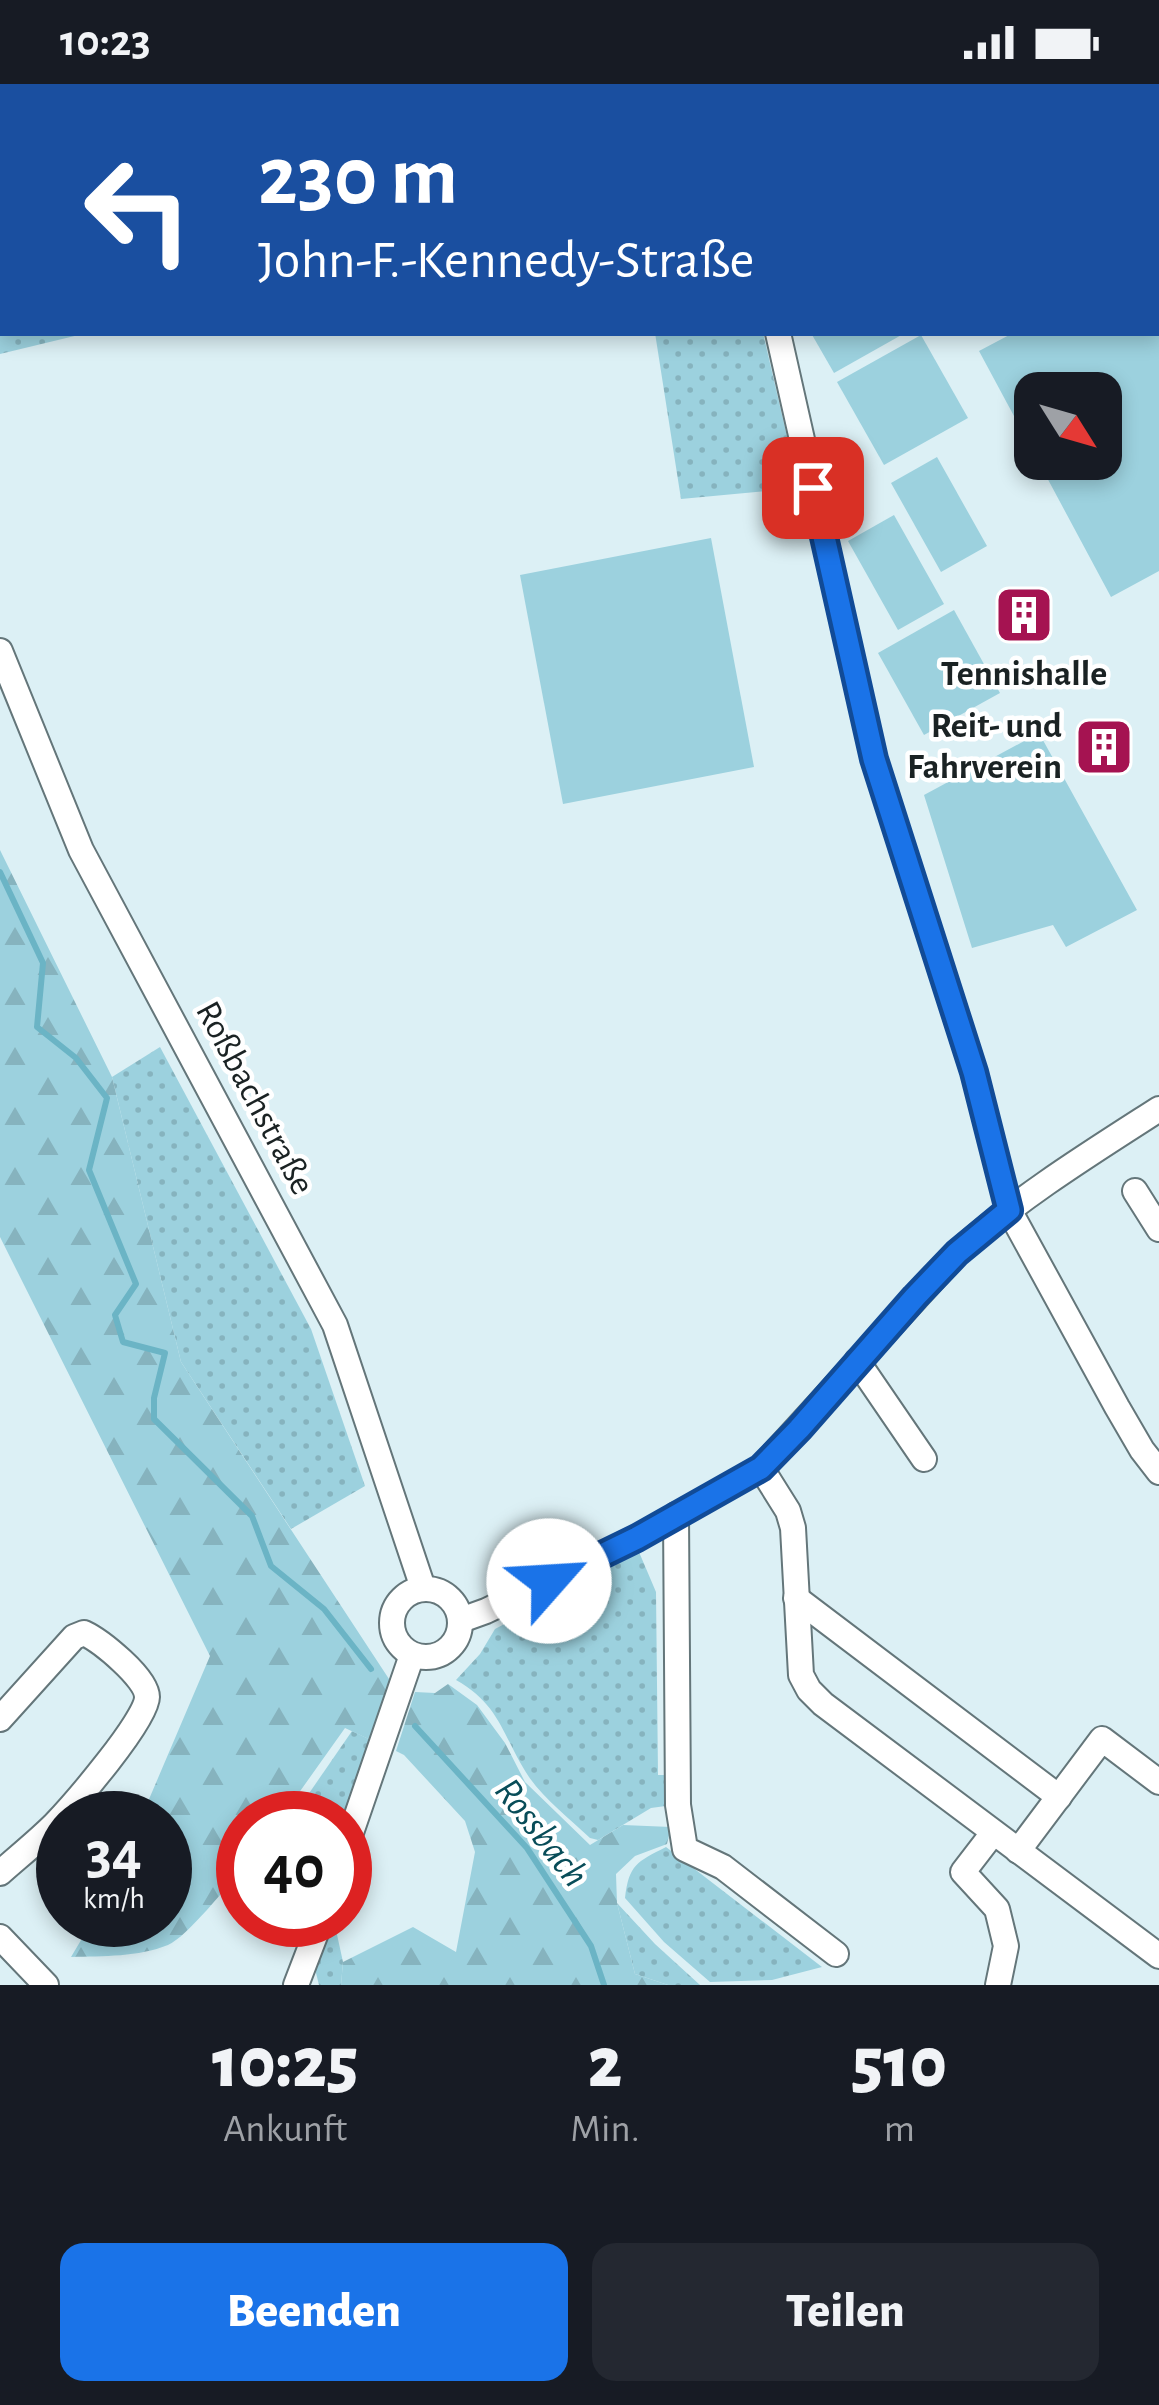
<!DOCTYPE html>
<html lang="de">
<meta charset="utf-8">
<style>
body{margin:0;font-family:"Alegreya Sans",sans-serif;background:#242831;color:#f1f3f6;height:100vh;display:flex;flex-direction:column;font-size:45px;white-space:nowrap}
*{box-sizing:border-box;margin:0}
p{font-size:39px;color:#9ea1a6}
.icon{flex:none;width:66px;height:66px;fill:none;stroke:currentColor;stroke-width:2;stroke-linecap:round;stroke-linejoin:round}
.map{position:relative;height:1901px;overflow:hidden}
.details{display:flex;flex-direction:column;background:#171b24;flex:1}
.details>*{flex:none}
.hud{position:absolute;left:0px;top:0px;width:1161px;height:252px;box-shadow:0 6px 18px #0003;background:#1a4fa0;color:#fff;overflow:hidden}
.needle{width:78px;rotate:127deg}
.controls{position:absolute;left:1014px;top:288px;display:grid;gap:24px}
.controls a{display:grid;place-items:center;width:108px;height:108px;border-radius:24px;background:#171b24;box-shadow:0 6px 18px #0003;font-size:60px}
.speed{position:absolute;left:36px;top:1707px;display:flex;gap:24px;font-size:60px;font-weight:700;text-align:center}
.speed>*{display:grid;place-content:center;width:156px;height:156px;border-radius:50%;background:#171b24;box-shadow:0 6px 18px #0003;line-height:1}
.speed small{font-size:30px;font-weight:400}
.speed .limit{border:18px solid #d22;background:#fff;color:#111}
.pin{position:absolute;display:grid;place-items:center;width:102px;height:102px;color:#fff;margin:-51px;border-radius:24px;box-shadow:0 6px 18px #0006}
.me{position:absolute;width:132px;margin:-66px;rotate:64deg;stroke-linejoin:round;filter:drop-shadow(0 0 9px #0008)}
.turn{display:flex;align-items:center;gap:42px;height:252px;padding:0 60px;font-size:54px}
.turn .icon{width:156px;height:156px;stroke-width:2.5}
.turn b{display:block;font-size:84px;line-height:102px}
.eta{display:flex;justify-content:space-evenly;align-items:center;height:204px;text-align:center}
.eta b{font-size:72px;font-weight:800;line-height:84px}
.primary-button{display:flex;gap:24px;margin-top:auto;padding:24px 60px}
.primary-button a{flex:1;height:138px;border-radius:24px;background:#1a73e8;color:#fff;font-size:48px;font-weight:800;line-height:138px;text-align:center}
.primary-button a+a{background:#242831;color:#f1f3f6}
.status{display:flex;justify-content:space-between;align-items:center;height:84px;padding:0 60px;background:#171b24;direction:ltr}
.status svg{height:33px;fill:currentColor}
.map>svg:first-child{display:block}
.grass{fill:url(#grass-dots)}
.forest{fill:url(#forest-firs)}
.park{fill:#9cd1de}
.lines{fill:none;stroke-linecap:round;stroke-linejoin:round}
.stream{stroke:#6bb4c5;stroke-width:6}
.minor-casing{stroke:#64767a;stroke-width:28}
.major-casing{stroke:#cdcecf;stroke-width:34}
.minor{stroke:#fff;stroke-width:24}
.major{stroke:#91d1df;stroke-width:30}
.route-casing{stroke:#114b97;stroke-width:30}
.route{stroke:#1a73e8;stroke-width:21}
.labels{text-anchor:middle;dominant-baseline:central;stroke-width:9;stroke-linejoin:round;paint-order:stroke}
.poi-label{font-size:36px;font-weight:bold;fill:#1a2223;stroke:#fff}
.street-label{font-size:36px;fill:#1a2223;stroke:#fff}
.water-label{font-size:39px;font-style:italic;fill:#084c58;stroke:#fff}
</style>
<div class="status"><b>10:23</b><svg viewBox="0 0 49 12"><path d="M0 12V9h3v3zM5 12V6h3v6zM10 12V3h3v9zM15 12V0h3v12zM26 1h20v11H26zM47 4h2v5h-2z"/></svg></div>
<div class="map">
<svg width="1159" height="1901" viewBox="0 0 1159 1901">
<defs>
<pattern id="grass-dots" width="8" height="8" patternUnits="userSpaceOnUse" patternTransform="scale(3)"><rect width="8" height="8" fill="#9cd1de"/><path d="M2 2h.1M6 6h.1" fill="none" stroke="#86b3be" stroke-width="1.8" stroke-linecap="round"/></pattern>
<pattern id="forest-firs" width="22" height="20" patternUnits="userSpaceOnUse" patternTransform="scale(3)"><rect width="22" height="20" fill="#9cd1de"/><path d="M5 1l3.5 6h-7zM16 11l3.5 6h-7z" fill="#86b3be"/></pattern>
</defs>
<rect width="100%" height="100%" fill="#dcf0f5"/>
<g class="grass">
<path d="M3,114V249H87L0,270V115Z"/>
<path d="M655,249H763L799,404L681,415Z"/>
<path d="M160,963L311,1245L365,1402L291,1445L181,1278L112,993Z"/>
<path d="M639,1468L656,1508L658,1691H670L673,1721L651,1724L598,1756L590,1754C570,1735 544,1715 529,1693C503,1654 501,1621 456,1596L480,1570L495,1545Z"/>
<path d="M352,1647L375,1658L344,1734H292Z"/>
<path d="M666,1763L822,1883L772,1896L710,1898L664,1858L625,1814C629,1780 637,1778 666,1763Z"/>
<path d="M617,1819L655,1860L700,1901H668L635,1890Z"/>
<path d="M335,1836H339L336,1846L343,1878L341,1901H319L315,1885Z"/>
</g>
<g class="forest">
<path d="M0,766L112,993L181,1278L389,1595L397,1599L375,1658L345,1644L281,1734H243V1784C228,1801 187,1853 168,1861C138,1873 104,1872 71,1873L93,1836H165V1734H141L210,1572L0,1153Z"/>
<path d="M448,1600L477,1621L505,1659L525,1698L590,1761L623,1741L671,1743L667,1760L635,1772L616,1790L617,1819L635,1890L668,1901H341L343,1878L413,1843L456,1868L475,1768L465,1737L404,1671L396,1667L415,1608L435,1609Z"/>
</g>
<g class="park">
<path d="M1159,170V487L1111,513L1037,375H1101V309H1035V371L979,267L1013,249H1158Z"/>
<path d="M811,249H905L834,289Z"/>
<path d="M921,251L968,334L884,381L837,298Z"/>
<path d="M937,373L987,462L941,488L891,399Z"/>
<path d="M894,431L944,520L898,546L848,457Z"/>
<path d="M711,454L754,683L563,720L520,491Z"/>
<path d="M954,526L1000,609L924,651L878,569Z"/>
<path d="M1039,649L1137,826L1066,863L1053,841L972,864L924,711Z"/>
</g>
<g class="lines">
<g class="stream">
<path d="M0,788L43,879L37,943L76,974L107,1014L89,1086L136,1200L115,1231L123,1258L165,1269L154,1314V1335L252,1432L271,1482L324,1525L371,1585"/>
<path d="M415,1642L527,1764L591,1862L604,1901"/>
</g>
<g class="minor-casing">
<g id="minor">
<path d="M738,0V3"/>
<path d="M0,222L3,221"/>
<path d="M778,249L874,675L974,989L1009,1126L1117,1323L1142,1366L1159,1388"/>
<path d="M0,567L81,766L335,1241L423,1504"/>
<path d="M1135,1107L1159,1145"/>
<path d="M857,1277L924,1375"/>
<path d="M761,1384L788,1427L793,1444L801,1591L809,1606L823,1620L1159,1872"/>
<path d="M676,1431L678,1721L685,1765L723,1783L836,1870"/>
<circle cx="426" cy="1539" r="34"/>
<path d="M796,1514L1059,1713"/>
<path d="M461,1536L486,1527L637,1454L761,1384L957,1169C1018,1114 1089,1070 1159,1025"/>
<path d="M0,1635L74,1553L84,1549C101,1557 147,1594 147,1613C147,1636 73,1721 55,1740C38,1757 18,1773 0,1789"/>
<path d="M993,1749L963,1788L997,1825L1006,1862L998,1901"/>
<path d="M345,1766L412,1571"/>
<path d="M1018,1767L1102,1655L1159,1698"/>
<path d="M0,1853L46,1901"/>
<path d="M296,1901L321,1836"/>
</g>
</g>
<g class="major-casing">
<g id="major">
<path d="M1101,0L1102,3"/>
<path d="M1158,104L1159,106"/>
</g>
</g>
<use href="#minor" class="minor"/>
<use href="#major" class="major"/>
</g>
<g class="lines">
<g class="route-casing">
<path id="route" d="M549,1497L637,1454L761,1384L799,1345L915,1213L957,1169L1009,1126L974,988L874,675L813,404"/>
</g>
<use href="#route" class="route"/>
</g>
<defs>
<g id="building-square" transform="scale(3)"><rect x="-9" y="-9" width="18" height="18" rx="4" fill="#a51351" stroke="#fff"/><path d="M-4-6H4V6H1V3H-1V6H-4ZM-2.5-4.3h1.7v1.8h-1.7ZM.8-4.3h1.7v1.8H.8ZM-2.5-1h1.7V.8h-1.7ZM.8-1h1.7V.8H.8Z" fill="#fff"/></g>
</defs>
<g fill-rule="evenodd">
<use href="#building-square" x="1024" y="531"/>
<use href="#building-square" x="1104" y="663"/>
</g>
<g class="labels">
<g class="poi-label">
<text x="1024" y="590">Tennishalle</text>
<text x="1062" y="642" text-anchor="end">Reit- und<tspan x="1062" dy="41">Fahrverein</tspan></text>
</g>
<g class="street-label">
<text transform="translate(255 1014) rotate(62)">Roßbachstraße</text>
</g>
<g class="water-label">
<text transform="translate(541 1749) rotate(52)">Rossbach</text>
</g>
</g>
</svg>
<div class="controls">
<a><svg class="needle" viewBox="-14 -14 28 28"><path d="M0-13l5 13h-10z" fill="#e53935"/><path d="M0 13l5-13h-10z" fill="#9ea1a6"/></svg></a>
</div>
<div class="speed"><div>34<small>km/h</small></div><div class="limit">40</div></div>
<div class="pin" style="left:813px;top:404px;background:#d93025"><svg class="icon" aria-label="arrive" viewBox="0 0 24 24"><path d="M6 21V4h12l-3 4 3 4H6"/></svg></div>
<svg class="me" style="left:549px;top:1497px" viewBox="-20 -20 40 40"><circle r="19" fill="#fff"/><path d="M0-13L10 11 0 6-10 11z" fill="#1a73e8"/></svg>
<div class="hud">
<div class="turn"><svg class="icon" aria-label="left" viewBox="0 0 24 24"><path d="M17 20v-9H6M10 6l-5 5 5 5"/></svg><div><b>230 m</b>John-F.-Kennedy-Straße</div></div>
</div>
</div>
<section class="details">
<div class="eta">
<div><b>10:25</b><p>Ankunft</p></div>
<div><b>2</b><p>Min.</p></div>
<div><b>510</b><p>m</p></div>
</div>
<div class="primary-button"><a>Beenden</a><a>Teilen</a></div>
</section>
